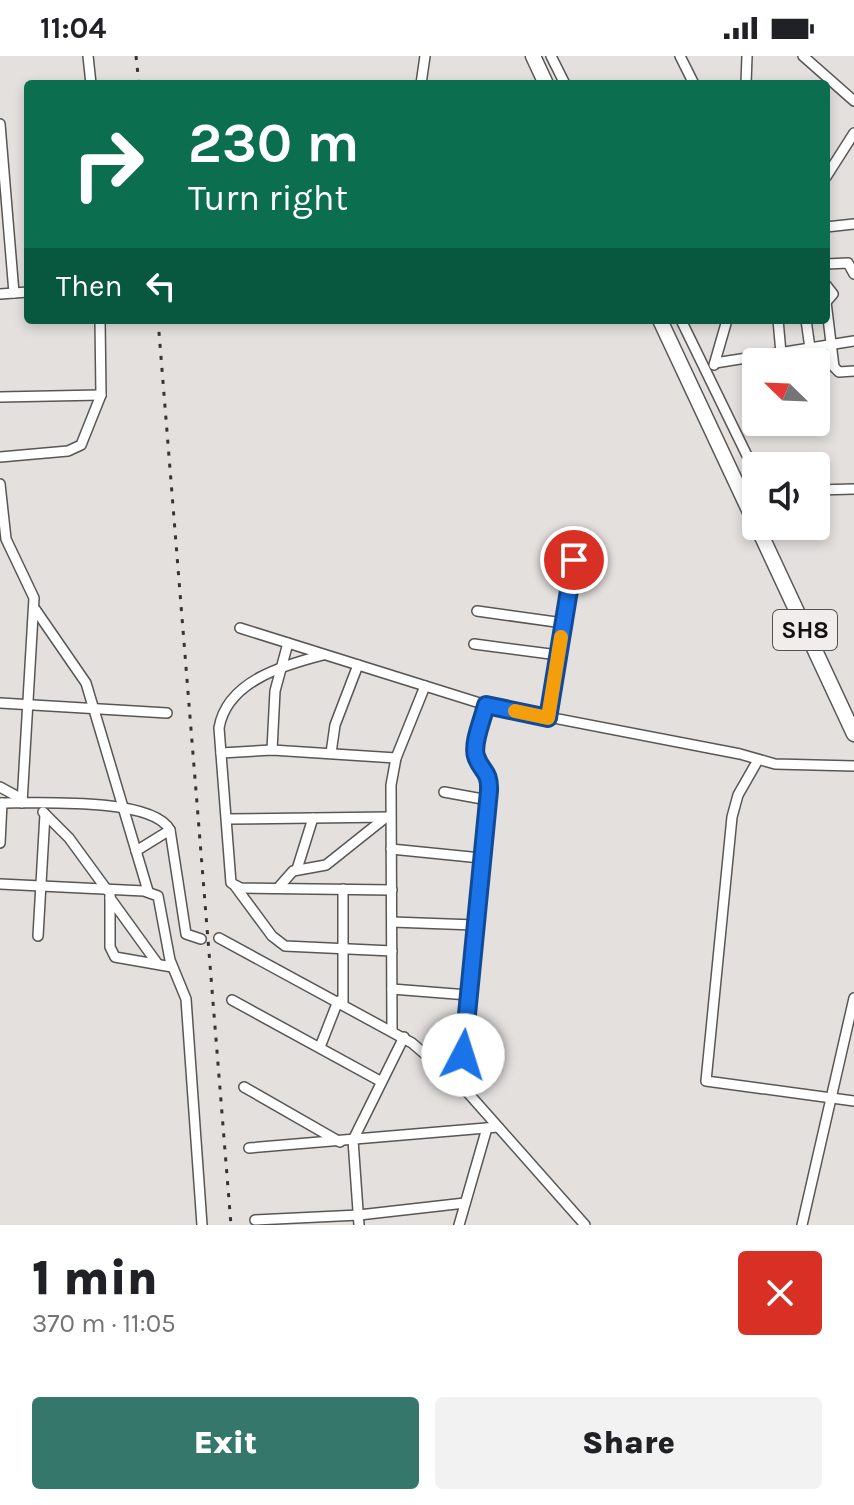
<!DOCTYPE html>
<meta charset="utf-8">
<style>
body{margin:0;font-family:Karla,sans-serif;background:#f2f2f2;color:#202124;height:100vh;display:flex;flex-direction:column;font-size:30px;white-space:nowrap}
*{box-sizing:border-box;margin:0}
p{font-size:26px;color:#757577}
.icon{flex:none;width:44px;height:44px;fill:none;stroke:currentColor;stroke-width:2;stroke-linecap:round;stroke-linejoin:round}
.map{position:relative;height:1169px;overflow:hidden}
.panel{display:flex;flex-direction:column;background:#fff;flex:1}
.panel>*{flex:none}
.hud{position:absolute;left:24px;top:24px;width:806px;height:244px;border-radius:8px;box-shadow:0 4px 12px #0003;background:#0b6e4f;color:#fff;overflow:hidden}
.needle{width:52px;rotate:293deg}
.buttons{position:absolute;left:742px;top:292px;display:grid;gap:16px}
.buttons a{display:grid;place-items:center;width:88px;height:88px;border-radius:8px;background:#fff;box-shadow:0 4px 12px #0003;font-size:40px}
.pin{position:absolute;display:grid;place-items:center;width:68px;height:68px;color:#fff;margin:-34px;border:4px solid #fff;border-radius:50%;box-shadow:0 2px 8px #0007}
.me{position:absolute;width:88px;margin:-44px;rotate:5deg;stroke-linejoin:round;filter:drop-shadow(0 0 6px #0008)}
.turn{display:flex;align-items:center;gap:28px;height:168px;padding:0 32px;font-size:36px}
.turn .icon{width:104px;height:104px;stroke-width:2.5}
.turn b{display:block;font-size:56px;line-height:68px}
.then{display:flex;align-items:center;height:76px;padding:0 32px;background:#0003;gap:16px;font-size:30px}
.round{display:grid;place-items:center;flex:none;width:84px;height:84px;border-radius:8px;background:#f2f2f2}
.overview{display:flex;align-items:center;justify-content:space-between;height:136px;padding:0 32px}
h1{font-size:48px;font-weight:800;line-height:60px}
.primary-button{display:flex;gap:16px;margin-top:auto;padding:16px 32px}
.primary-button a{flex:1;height:92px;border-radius:8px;background:#35786b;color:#fff;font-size:32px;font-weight:800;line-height:92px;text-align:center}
.primary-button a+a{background:#f2f2f2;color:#202124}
.status{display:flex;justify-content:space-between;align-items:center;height:56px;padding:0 40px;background:#fff;direction:ltr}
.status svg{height:22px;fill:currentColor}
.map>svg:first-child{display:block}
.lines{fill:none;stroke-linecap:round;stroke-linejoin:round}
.minor-casing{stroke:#595755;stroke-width:12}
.primary-casing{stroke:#595755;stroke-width:17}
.minor{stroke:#fff;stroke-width:9}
.primary{stroke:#fff;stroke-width:14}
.rail{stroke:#373534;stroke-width:3;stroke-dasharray:4 8;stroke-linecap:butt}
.route-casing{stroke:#114b97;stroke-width:20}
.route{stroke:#1a73e8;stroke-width:14}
.slow{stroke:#f59e0b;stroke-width:14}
.labels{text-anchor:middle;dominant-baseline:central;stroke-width:8;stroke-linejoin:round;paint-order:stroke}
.shield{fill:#f0edeb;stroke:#545251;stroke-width:2}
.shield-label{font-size:24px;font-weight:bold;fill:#11100f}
</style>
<div class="status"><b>11:04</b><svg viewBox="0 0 49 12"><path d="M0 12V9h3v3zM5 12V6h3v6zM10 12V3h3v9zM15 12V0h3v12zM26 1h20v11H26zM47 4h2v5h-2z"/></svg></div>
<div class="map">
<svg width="854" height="1169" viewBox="0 0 854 1169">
<rect width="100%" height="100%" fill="#e3e0de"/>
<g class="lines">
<g class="minor-casing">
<g id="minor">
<path d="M88,0L91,28"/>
<path d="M551,0L565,28"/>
<path d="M680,0L694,28"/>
<path d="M803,0L854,45"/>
<path d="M421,28L425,0"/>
<path d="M746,28L747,0"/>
<path d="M0,68L14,237"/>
<path d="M826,121L854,77"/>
<path d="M826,171L854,168"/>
<path d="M826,208L848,207L854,218"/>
<path d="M826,229L833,238L826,246"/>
<path d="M0,238L28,236"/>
<path d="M826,246L834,311L839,316L854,315"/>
<path d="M681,264L756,418"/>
<path d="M778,264L781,297"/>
<path d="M806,264L810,292"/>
<path d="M715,307L854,285"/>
<path d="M714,309L727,264"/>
<path d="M0,341L101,339"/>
<path d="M0,401L68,395L81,389L101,339L100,264"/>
<path d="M0,428L6,483L34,542L22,747"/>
<path d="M816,434L854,433"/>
<path d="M35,553L86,627L148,835"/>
<path d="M477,555L563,567"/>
<path d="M240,572L486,649L740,698L775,708L854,710"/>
<path d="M474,588L558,599"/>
<path d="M323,599C284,609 227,625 219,672L231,827L241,832L392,834"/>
<path d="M0,647L167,657"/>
<path d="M548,662L574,504"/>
<path d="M272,694L275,635L288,587"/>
<path d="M221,697L272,694L396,702"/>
<path d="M331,697L335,669L358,609"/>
<path d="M758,704L738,739L732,761L706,1025L854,1045"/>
<path d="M0,731L22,743"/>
<path d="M444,736L488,744"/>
<path d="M0,747C36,747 153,741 170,774L186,878L201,883"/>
<path d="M43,756L69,782L107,834"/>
<path d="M227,763L390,761"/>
<path d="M0,787L2,747"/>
<path d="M391,793L481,802"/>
<path d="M136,795L170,774"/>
<path d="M297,813L313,762"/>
<path d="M0,828L144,835L158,840L170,904L186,943L202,1169"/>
<path d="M235,830L272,880L285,890L392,895"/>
<path d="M278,832L293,815L326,809L385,762"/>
<path d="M110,834V891L115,901L172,911"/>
<path d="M110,842L157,907"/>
<path d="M392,866L475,869"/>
<path d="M38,880L45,758"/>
<path d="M219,882L412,987L461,1029L585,1169"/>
<path d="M392,933L468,939"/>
<path d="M232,944L380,1025"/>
<path d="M343,947V833"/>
<path d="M392,974L391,729L396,702L425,630"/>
<path d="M320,991L338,945"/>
<path d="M461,1029L489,735C490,714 477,710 476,693L486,649"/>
<path d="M244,1031L340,1086"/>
<path d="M249,1092L498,1071"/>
<path d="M255,1164L359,1159L465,1147"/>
<path d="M359,1169L353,1084L404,981"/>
<path d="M459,1169L487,1072"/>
<path d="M802,1169L854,942"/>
</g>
</g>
<g class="primary-casing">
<g id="primary">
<path d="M533,0L546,28"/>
<path d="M660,264L756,469"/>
<path d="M757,470L854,678"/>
</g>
</g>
<use href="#minor" class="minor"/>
<use href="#primary" class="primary"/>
<g class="rail">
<path d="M136,0L139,28"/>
<path d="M158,264L231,1169"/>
</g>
</g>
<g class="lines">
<g class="route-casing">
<path id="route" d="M463,999L489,735C490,714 481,716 476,700C472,687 483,663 486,649L548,662L574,504"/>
</g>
<use href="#route" class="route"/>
<path class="slow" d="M515,655L548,662L561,581"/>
</g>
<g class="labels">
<rect class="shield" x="773" y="554" width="64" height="40" rx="6"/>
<g class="shield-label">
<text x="805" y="574">SH8</text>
</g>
</g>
</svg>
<div class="buttons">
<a><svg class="needle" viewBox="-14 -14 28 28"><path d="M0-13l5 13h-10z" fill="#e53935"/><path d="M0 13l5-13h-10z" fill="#757577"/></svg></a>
<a><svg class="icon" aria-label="sound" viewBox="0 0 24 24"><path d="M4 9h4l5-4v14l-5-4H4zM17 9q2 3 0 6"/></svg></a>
</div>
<div class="pin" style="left:574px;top:504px;background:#d93025"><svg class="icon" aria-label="arrive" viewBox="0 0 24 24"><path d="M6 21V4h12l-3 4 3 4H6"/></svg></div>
<svg class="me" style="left:463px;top:999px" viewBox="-20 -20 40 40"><circle r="19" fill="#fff"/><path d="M0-13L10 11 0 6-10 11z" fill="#1a73e8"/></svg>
<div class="hud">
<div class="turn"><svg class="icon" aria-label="right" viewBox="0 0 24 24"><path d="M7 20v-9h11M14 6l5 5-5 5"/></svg><div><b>230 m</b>Turn right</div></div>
<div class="then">Then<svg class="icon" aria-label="left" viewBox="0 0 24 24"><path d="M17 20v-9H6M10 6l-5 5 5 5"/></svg></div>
</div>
</div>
<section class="panel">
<div class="overview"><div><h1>1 min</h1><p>370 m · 11:05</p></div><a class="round" style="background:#d93025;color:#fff"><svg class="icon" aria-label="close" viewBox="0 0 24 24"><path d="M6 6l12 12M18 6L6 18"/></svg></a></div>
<div class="primary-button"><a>Exit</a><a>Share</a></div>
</section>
